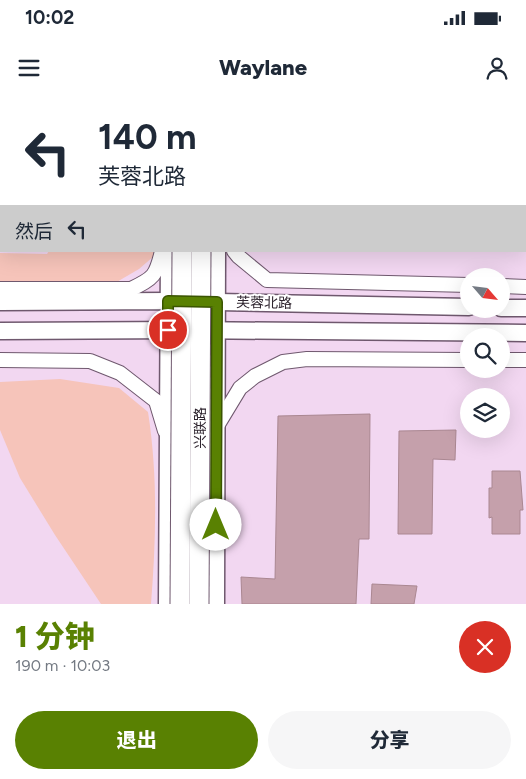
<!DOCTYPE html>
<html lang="zh">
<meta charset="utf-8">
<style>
body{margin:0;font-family:Figtree,"Noto Sans SC",sans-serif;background:#f6f6f7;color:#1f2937;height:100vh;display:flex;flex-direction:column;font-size:19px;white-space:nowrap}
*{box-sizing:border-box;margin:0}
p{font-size:16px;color:#747a83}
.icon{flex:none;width:28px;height:28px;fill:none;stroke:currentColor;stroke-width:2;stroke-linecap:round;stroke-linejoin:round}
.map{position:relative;height:504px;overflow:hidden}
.panel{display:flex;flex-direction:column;background:#fff;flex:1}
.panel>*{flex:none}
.top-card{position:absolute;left:0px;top:0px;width:526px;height:152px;box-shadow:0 5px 20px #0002;background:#fff;color:#1f2937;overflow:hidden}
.needle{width:32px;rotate:118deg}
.tools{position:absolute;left:460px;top:168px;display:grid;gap:10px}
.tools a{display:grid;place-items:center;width:50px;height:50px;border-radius:50%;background:#fff;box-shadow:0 5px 20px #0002;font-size:25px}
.pin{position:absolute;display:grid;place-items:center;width:42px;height:42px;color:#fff;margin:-21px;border:2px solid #fff;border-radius:50%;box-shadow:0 1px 5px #0007}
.me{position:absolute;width:55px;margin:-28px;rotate:0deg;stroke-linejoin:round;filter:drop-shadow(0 0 4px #0008)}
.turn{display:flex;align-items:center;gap:18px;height:105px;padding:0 15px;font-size:22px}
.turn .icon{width:65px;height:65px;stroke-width:2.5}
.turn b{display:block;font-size:35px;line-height:42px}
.then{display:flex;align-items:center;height:48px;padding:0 15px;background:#0003;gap:10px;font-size:19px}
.round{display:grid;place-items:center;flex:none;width:52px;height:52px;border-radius:26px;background:#f6f6f7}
.head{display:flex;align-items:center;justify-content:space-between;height:85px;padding:0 15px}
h1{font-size:30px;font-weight:800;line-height:38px;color:#598102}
.button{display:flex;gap:10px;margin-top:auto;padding:10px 15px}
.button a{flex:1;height:58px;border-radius:30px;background:#598102;color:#fff;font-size:20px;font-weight:800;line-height:58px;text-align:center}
.button a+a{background:#f6f6f7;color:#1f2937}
.status{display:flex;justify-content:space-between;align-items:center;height:35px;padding:0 25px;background:#fff;direction:ltr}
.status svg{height:14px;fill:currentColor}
header{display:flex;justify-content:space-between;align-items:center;height:65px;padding:0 15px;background:#fff;font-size:22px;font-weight:800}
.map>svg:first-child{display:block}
.green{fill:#f6c4ba}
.building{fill:#c5a0ab;stroke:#aa8791}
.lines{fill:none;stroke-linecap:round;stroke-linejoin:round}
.street-casing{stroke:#6f586e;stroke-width:12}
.secondary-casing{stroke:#6f586e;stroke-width:16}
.primary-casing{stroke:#6f586e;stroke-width:19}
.highway-casing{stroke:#6f586e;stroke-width:21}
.street{stroke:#fff;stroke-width:10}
.secondary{stroke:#fff;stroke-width:14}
.primary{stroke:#fff;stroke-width:16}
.highway{stroke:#fff;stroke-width:19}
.highway-bridge-casing{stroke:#6f586e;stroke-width:21;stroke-linecap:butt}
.highway-bridge{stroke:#fff;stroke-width:19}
.route-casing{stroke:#3a5401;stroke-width:12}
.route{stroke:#598102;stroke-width:9}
.labels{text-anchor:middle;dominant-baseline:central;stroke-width:4;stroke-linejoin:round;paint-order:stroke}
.street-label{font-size:14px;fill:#2e242e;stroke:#fff}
</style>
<div class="status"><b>10:02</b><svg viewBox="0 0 49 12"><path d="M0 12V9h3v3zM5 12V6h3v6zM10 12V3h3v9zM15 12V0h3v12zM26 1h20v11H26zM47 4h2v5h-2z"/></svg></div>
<header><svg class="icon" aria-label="menu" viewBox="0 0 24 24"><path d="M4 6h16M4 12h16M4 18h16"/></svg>Waylane<svg class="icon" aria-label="person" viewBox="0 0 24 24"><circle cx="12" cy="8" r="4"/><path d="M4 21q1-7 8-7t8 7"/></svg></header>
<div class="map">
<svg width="526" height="504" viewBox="0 0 526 504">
<rect width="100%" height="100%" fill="#f2d7f1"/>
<g class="green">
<path d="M49,151H154V156L139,169L115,183L0,182V153L47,154Z"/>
<path d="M60,279L119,288L148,312C158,376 156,440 151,504H101L55,435L20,378L0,330V282Z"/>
</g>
<g class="building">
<path d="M370,314L369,439H359L356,504H242L241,477L275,479L278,316Z"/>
<path d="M456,330L455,360L433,359L432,434H398L399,331Z"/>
<path d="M492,371H520L523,410H520V434H492V417L489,418V388H492Z"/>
<path d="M372,484L417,486L414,504H371Z"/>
</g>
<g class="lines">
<g class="street-casing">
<g id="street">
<path d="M84,1L85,0"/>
<path d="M0,24L1,23"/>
<path d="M0,137H1"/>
</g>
</g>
<g class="secondary-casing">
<g id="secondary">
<path d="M234,151L238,156L267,180L469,185"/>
<path d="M501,186L526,187"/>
<path d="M0,189H131C154,178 156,176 162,151"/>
<path d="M0,260L90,261L120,273L156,301L165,331"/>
<path d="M501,260H526"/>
<path d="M217,326L240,288L255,276L283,262L307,259L469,260"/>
</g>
</g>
<g class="primary-casing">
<g id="primary">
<path d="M170,1V0"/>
<path d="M219,1V0"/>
<path d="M0,202L168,201L469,207"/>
<path d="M501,208H526"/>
<path d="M0,231L183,230L526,233"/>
<path d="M167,504L169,151"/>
<path d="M216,504L217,151"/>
</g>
</g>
<g class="highway-casing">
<g id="highway">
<path d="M184,1V0"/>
<path d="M202,1V0"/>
</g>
</g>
<use href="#street" class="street"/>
<use href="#secondary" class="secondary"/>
<use href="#primary" class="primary"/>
<use href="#highway" class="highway"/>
<g class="highway-bridge-casing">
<g id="highway-bridge">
<path d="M180,504L182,151"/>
<path d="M199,504L201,151"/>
</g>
</g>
<use href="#highway-bridge" class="highway-bridge"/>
</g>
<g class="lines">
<g class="route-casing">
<path id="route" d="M168,230V201L217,202L216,425"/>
</g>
<use href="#route" class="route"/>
</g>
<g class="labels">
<g class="street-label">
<text transform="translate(264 203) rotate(1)">芙蓉北路</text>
<text transform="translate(200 328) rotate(-90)">兴联路</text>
</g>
</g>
</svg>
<div class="tools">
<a><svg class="needle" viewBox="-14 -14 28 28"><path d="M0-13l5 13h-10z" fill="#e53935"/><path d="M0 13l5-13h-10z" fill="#747a83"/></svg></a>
<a><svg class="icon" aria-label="search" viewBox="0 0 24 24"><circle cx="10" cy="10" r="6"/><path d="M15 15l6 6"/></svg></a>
<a><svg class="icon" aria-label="layers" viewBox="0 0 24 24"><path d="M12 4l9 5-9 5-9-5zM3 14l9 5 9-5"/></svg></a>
</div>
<div class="pin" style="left:168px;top:230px;background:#d93025"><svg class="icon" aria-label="arrive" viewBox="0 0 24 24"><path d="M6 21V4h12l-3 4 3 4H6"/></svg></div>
<svg class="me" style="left:216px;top:425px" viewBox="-20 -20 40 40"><circle r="19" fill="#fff"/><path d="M0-13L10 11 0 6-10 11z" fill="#598102"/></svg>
<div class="top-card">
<div class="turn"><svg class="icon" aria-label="left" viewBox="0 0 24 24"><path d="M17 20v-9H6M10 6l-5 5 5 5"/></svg><div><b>140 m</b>芙蓉北路</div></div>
<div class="then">然后<svg class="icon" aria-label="left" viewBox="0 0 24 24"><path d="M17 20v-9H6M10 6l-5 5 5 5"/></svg></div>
</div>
</div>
<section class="panel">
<div class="head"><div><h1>1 分钟</h1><p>190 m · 10:03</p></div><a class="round" style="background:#d93025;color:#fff"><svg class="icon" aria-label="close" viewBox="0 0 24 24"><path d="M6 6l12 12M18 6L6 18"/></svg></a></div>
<div class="button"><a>退出</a><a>分享</a></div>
</section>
